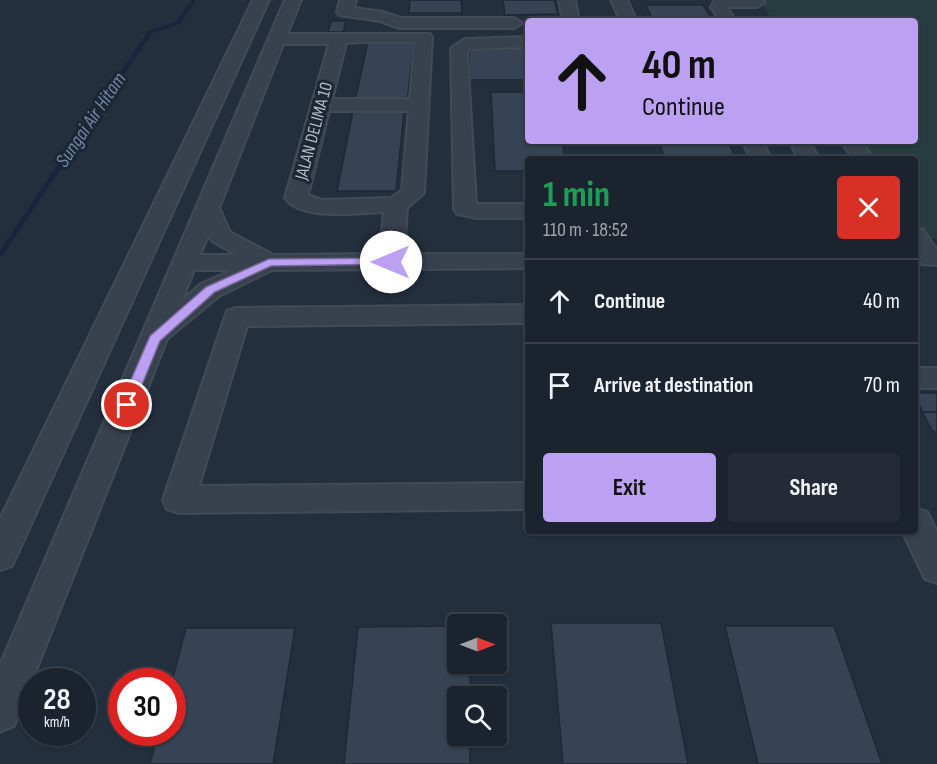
<!DOCTYPE html>
<meta charset="utf-8">
<style>
body{margin:0;font-family:"Sofia Sans Condensed",sans-serif;background:#242b36;color:#f1f3f6;height:100vh;display:flex;flex-direction:column;font-size:22px;white-space:nowrap}
*{box-sizing:border-box;margin:0}
p{font-size:20px;color:#a0a4aa}
.icon{flex:none;width:33px;height:33px;fill:none;stroke:currentColor;stroke-width:2;stroke-linecap:round;stroke-linejoin:round}
.map{position:relative;flex:1;overflow:hidden}
.panel{position:absolute;left:525px;top:156px;width:393px;height:378px;display:flex;flex-direction:column;background:#1b232e;border-radius:6px;box-shadow:0 2px 4px #0004,0 0 0 2px #39404a}
.panel>*{flex:none}
.banner{position:absolute;left:525px;top:18px;width:393px;height:126px;border-radius:6px;box-shadow:0 2px 4px #0004,0 0 0 2px #39404a;background:#bca0f2;color:#111;overflow:hidden}
.needle{width:39px;rotate:90deg}
.controls{position:absolute;left:447px;top:614px;display:grid;gap:12px}
.controls a{display:grid;place-items:center;width:60px;height:60px;border-radius:6px;background:#1b232e;box-shadow:0 2px 4px #0004,0 0 0 2px #39404a;font-size:30px}
.speed{position:absolute;left:18px;top:668px;display:flex;gap:12px;font-size:30px;font-weight:700;text-align:center}
.speed>*{display:grid;place-content:center;width:78px;height:78px;border-radius:50%;background:#1b232e;box-shadow:0 2px 4px #0004,0 0 0 2px #39404a;line-height:1}
.speed small{font-size:15px;font-weight:400}
.speed .limit{border:9px solid #d22;background:#fff;color:#111}
.pin{position:absolute;display:grid;place-items:center;width:51px;height:51px;color:#fff;margin:-26px;border:3px solid #fff;border-radius:50%;box-shadow:0 2px 6px #0007}
.me{position:absolute;width:66px;margin:-33px;rotate:270deg;stroke-linejoin:round;filter:drop-shadow(0 0 4px #0008)}
.turn{display:flex;align-items:center;gap:21px;height:126px;padding:0 18px;font-size:27px}
.turn .icon{width:78px;height:78px;stroke-width:2.5}
.turn b{display:block;font-size:42px;line-height:51px}
.round{display:grid;place-items:center;flex:none;width:63px;height:63px;border-radius:6px;background:#242b36}
.headline{display:flex;align-items:center;justify-content:space-between;height:102px;padding:0 18px}
h1{font-size:36px;font-weight:700;line-height:45px;color:#1e9e55}
.action{display:flex;gap:12px;margin-top:auto;padding:12px 18px}
.action a{flex:1;height:69px;border-radius:6px;background:#bca0f2;color:#111;font-size:24px;font-weight:700;line-height:69px;text-align:center}
.action a+a{background:#242b36;color:#f1f3f6}
ul{padding:0;list-style:none}
li{display:flex;align-items:center;gap:18px;height:84px;padding:0 18px;border-top:2px solid #39404a}
li div{flex:1}
li b{display:block;font-size:22px}
li em{font-style:normal}
.map>svg:first-child{display:block}
.green{fill:#263c3f}
.lines{fill:none;stroke-linecap:round;stroke-linejoin:round}
.stream{fill:#17263c;fill-rule:evenodd}
.building{fill:#364354;stroke:#1f2835;stroke-width:1.5}
.minor-casing{stroke:#414a57;stroke-width:4}
.minor{fill:#38414e;fill-rule:evenodd}
.route{fill:#bca0f2;stroke:#7a689d;stroke-width:1.5}
.labels{text-anchor:middle;dominant-baseline:central;stroke-width:6;stroke-linejoin:round;paint-order:stroke}
.far-street-label{font-size:18px;fill:#b4bcc9;stroke:#1d2633}
.far-water-label{font-size:20px;font-style:italic;fill:#6d86a8;stroke:#1d2633}
</style>
<div class="map">
<svg width="937" height="764" viewBox="0 0 937 764">
<rect width="100%" height="100%" fill="#242f3e"/>
<path class="green" d="M759,0H937V239H923L915,228V159H868L855,141H915V21H773Z"/>
<g class="lines">
<path class="stream" d="M192,0H196L180,24L152,33L3,255L0,257V250L148,31L176,22Z"/>
</g>
<g class="building">
<path d="M410,0H461L462,13H409Z"/>
<path d="M503,0H554L558,14L505,15Z"/>
<path d="M646,5H703L713,21H653Z"/>
<path d="M331,21H346L343,32H328Z"/>
<path d="M368,42H414L407,102L355,101Z"/>
<rect x="469" y="46" width="59" height="34"/>
<path d="M491,92H528V141H562L565,159H528V171H495Z"/>
<path d="M353,111H404L396,191H337Z"/>
<path d="M659,141H728L736,159H665Z"/>
<path d="M915,393H937V412H922Z"/>
<path d="M922,412H937V432H933Z"/>
<path d="M551,623H661L688,764H563Z"/>
<path d="M458,626V663H470V696H458V735H470V764H344L358,627Z"/>
<path d="M725,626H834L882,764H758Z"/>
<path d="M186,628H295L273,764H150L158,732H172V681Z"/>
</g>
<g class="lines">
<g class="minor-casing">
<g id="minor">
<path d="M253,0H269L17,555L12,566L0,570V519Z"/>
<path d="M285,0H301L287,34H430L432,37L424,193L407,208L404,254H528V268L272,270L219,296L167,339L14,726L0,732V665ZM361,42H415L410,99H332L346,43ZM283,44H329L285,198C301,221 359,213 384,212L380,254L273,255L230,232L219,208ZM329,111H409L402,190L391,198L322,200L308,195ZM208,235L212,241L237,255H200ZM194,270H232L201,284L182,300Z"/>
<path d="M340,0H356L354,8L383,12L401,18H514L522,23L514,28H399L380,21L339,15L337,12Z"/>
<path d="M559,0H575L579,21H563Z"/>
<path d="M611,0H627L634,15L632,21H616L618,15Z"/>
<path d="M715,0H763L765,2L757,7H727L736,21H720L711,7Z"/>
<path d="M528,37V47L469,49L467,53L476,204H528V218H477L457,214L454,209L451,48L465,39Z"/>
<path d="M742,141H762L771,159H751Z"/>
<path d="M789,141H809L819,159H799Z"/>
<path d="M841,141H861L873,159H853Z"/>
<path d="M915,228L923,230L937,250V265L922,264L915,253Z"/>
<path d="M528,305V323L247,326L199,486L528,483V509L179,513L167,509L163,500L227,311L236,308Z"/>
<rect x="915" y="368" width="22" height="20"/>
<path d="M915,508L927,512L937,532V583L925,579L902,531H915Z"/>
</g>
</g>
<use href="#minor" class="minor"/>
</g>
<path class="route" d="M391,258L397,262L395,264L271,266L215,292L160,341L132,409H122L120,405L150,336L206,287L269,259Z"/>
<g class="labels">
<g class="far-street-label">
<text transform="translate(314 131) rotate(-75)">JALAN DELIMA 10</text>
</g>
<g class="far-water-label">
<text transform="translate(91 120) rotate(-56)">Sungai Air Hitam</text>
</g>
</g>
</svg>
<div class="controls">
<a><svg class="needle" viewBox="-14 -14 28 28"><path d="M0-13l5 13h-10z" fill="#e53935"/><path d="M0 13l5-13h-10z" fill="#a0a4aa"/></svg></a>
<a><svg class="icon" aria-label="search" viewBox="0 0 24 24"><circle cx="10" cy="10" r="6"/><path d="M15 15l6 6"/></svg></a>
</div>
<div class="speed"><div>28<small>km/h</small></div><div class="limit">30</div></div>
<div class="pin" style="left:127px;top:405px;background:#d93025"><svg class="icon" aria-label="arrive" viewBox="0 0 24 24"><path d="M6 21V4h12l-3 4 3 4H6"/></svg></div>
<svg class="me" style="left:391px;top:262px" viewBox="-20 -20 40 40"><circle r="19" fill="#fff"/><path d="M0-13L10 11 0 6-10 11z" fill="#bca0f2"/></svg>
<div class="banner">
<div class="turn"><svg class="icon" aria-label="ahead" viewBox="0 0 24 24"><path d="M12 20V5M6 11l6-6 6 6"/></svg><div><b>40 m</b>Continue</div></div>
</div>
<section class="panel">
<div class="headline"><div><h1>1 min</h1><p>110 m · 18:52</p></div><a class="round" style="background:#d93025;color:#fff"><svg class="icon" aria-label="close" viewBox="0 0 24 24"><path d="M6 6l12 12M18 6L6 18"/></svg></a></div>
<ul>
<li><svg class="icon" aria-label="ahead" viewBox="0 0 24 24"><path d="M12 20V5M6 11l6-6 6 6"/></svg><div><b>Continue</b></div><em>40 m</em></li>
<li><svg class="icon" aria-label="arrive" viewBox="0 0 24 24"><path d="M6 21V4h12l-3 4 3 4H6"/></svg><div><b>Arrive at destination</b></div><em>70 m</em></li>
</ul>
<div class="action"><a>Exit</a><a>Share</a></div>
</section>
</div>
